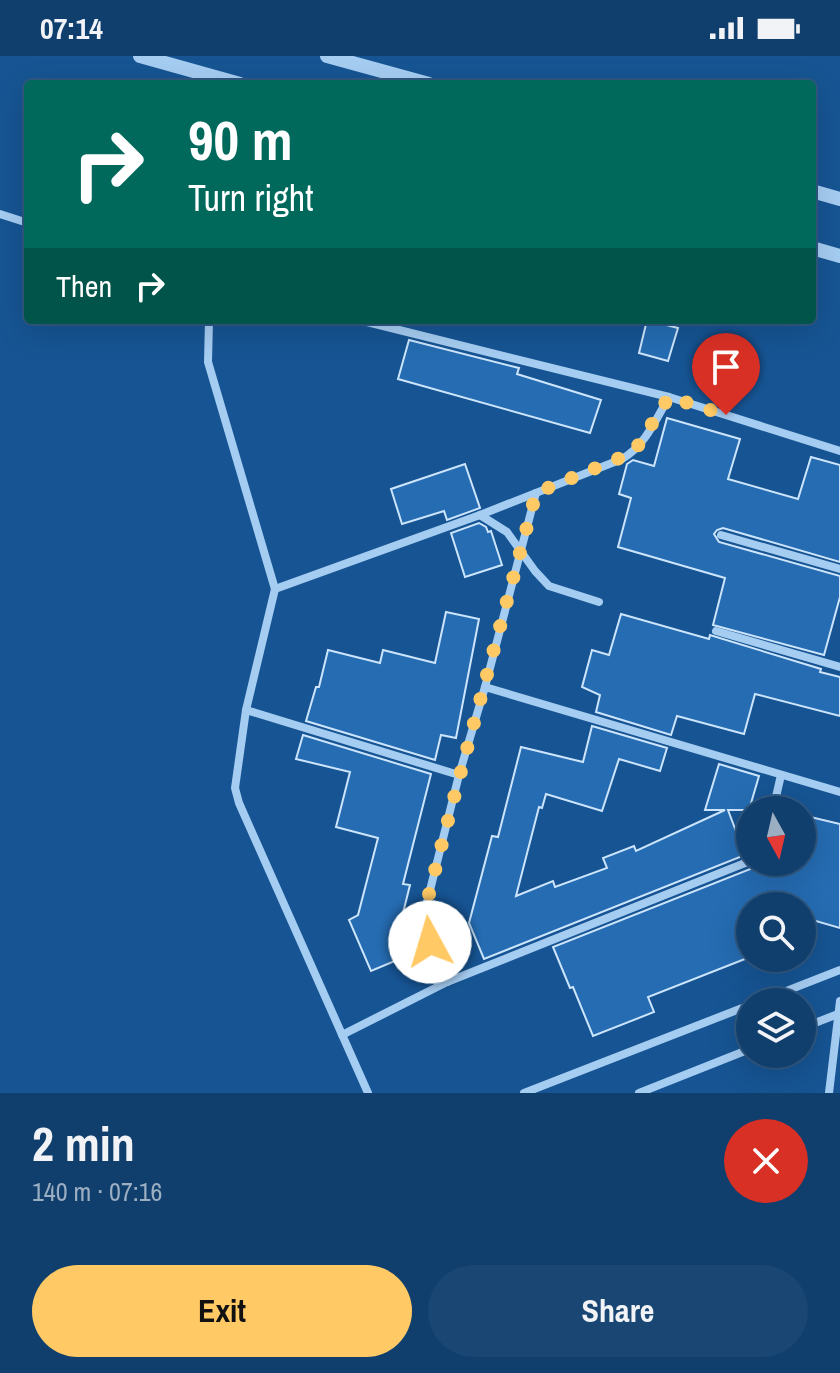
<!DOCTYPE html>
<meta charset="utf-8">
<style>
body{margin:0;font-family:"Archivo Narrow",sans-serif;background:#194673;color:#f1f3f6;height:100vh;display:flex;flex-direction:column;font-size:30px;white-space:nowrap}
*{box-sizing:border-box;margin:0}
p{font-size:26px;color:#9cafc2}
.icon{flex:none;width:44px;height:44px;fill:none;stroke:currentColor;stroke-width:2;stroke-linecap:round;stroke-linejoin:round}
.map{position:relative;height:1037px;overflow:hidden}
.drawer{display:flex;flex-direction:column;background:#103f6e;flex:1}
.drawer>*{flex:none}
.banner{position:absolute;left:24px;top:24px;width:792px;height:244px;border-radius:8px;box-shadow:0 8px 32px #0002,0 0 0 2px #305881;background:#00695c;color:#fff;overflow:hidden}
.needle{width:52px;rotate:172deg}
.fabs{position:absolute;left:736px;top:740px;display:grid;gap:16px}
.fabs a{display:grid;place-items:center;width:80px;height:80px;border-radius:50%;background:#103f6e;box-shadow:0 8px 32px #0002,0 0 0 2px #305881;font-size:40px}
.pin{position:absolute;display:grid;place-items:center;width:68px;height:68px;color:#fff;margin:-82px -34px;border-radius:50% 50% 50% 0;rotate:-45deg;box-shadow:0 0 8px #0007}
.pin .icon{rotate:45deg}
.me{position:absolute;width:88px;margin:-44px;rotate:354deg;stroke-linejoin:round;filter:drop-shadow(0 0 6px #0008)}
.turn{display:flex;align-items:center;gap:28px;height:168px;padding:0 32px;font-size:36px}
.turn .icon{width:104px;height:104px;stroke-width:2.5}
.turn b{display:block;font-size:56px;line-height:68px}
.then{display:flex;align-items:center;height:76px;padding:0 32px;background:#0003;gap:16px;font-size:30px}
.round{display:grid;place-items:center;flex:none;width:84px;height:84px;border-radius:42px;background:#194673}
.headline{display:flex;align-items:center;justify-content:space-between;height:136px;padding:0 32px}
h1{font-size:48px;font-weight:800;line-height:60px}
.primary-button{display:flex;gap:16px;margin-top:auto;padding:16px 32px}
.primary-button a{flex:1;height:92px;border-radius:48px;background:#ffca65;color:#111;font-size:32px;font-weight:800;line-height:92px;text-align:center}
.primary-button a+a{background:#194673;color:#f1f3f6}
.status{display:flex;justify-content:space-between;align-items:center;height:56px;padding:0 40px;background:#103f6e;direction:ltr}
.status svg{height:22px;fill:currentColor}
.map>svg:first-child{display:block}
.building{fill:#256cb2;stroke:#cce5fc;stroke-width:2}
.lines{fill:none;stroke-linecap:round;stroke-linejoin:round}
.minor{stroke:#a5ccf1;stroke-width:8}
.tertiary{stroke:#a5ccf1;stroke-width:14}
.route{stroke:#ffca65;stroke-width:14;stroke-dasharray:0 25.2}
</style>
<div class="status"><b>07:14</b><svg viewBox="0 0 49 12"><path d="M0 12V9h3v3zM5 12V6h3v6zM10 12V3h3v9zM15 12V0h3v12zM26 1h20v11H26zM47 4h2v5h-2z"/></svg></div>
<div class="map">
<svg width="840" height="1037" viewBox="0 0 840 1037">
<rect width="100%" height="100%" fill="#165493"/>
<g class="building">
<path d="M647,264L678,272L668,305L639,297Z"/>
<path d="M409,284L519,312L517,318L601,344L590,377L398,323Z"/>
<path d="M667,362L740,383L728,423L798,443L811,401L840,409V506L723,472L717,474L714,478L719,486L840,520V541L824,599L713,569L725,522L618,491L631,442L619,438L627,408L633,404L654,410Z"/>
<path d="M465,408L480,452L447,464L444,455L402,468L391,433Z"/>
<path d="M479,467L486,471L488,476L491,475L502,509L465,521L451,477Z"/>
<path d="M446,556L479,563L456,682L441,679L435,704L306,665L316,631H319L328,594L380,607L383,594L435,607Z"/>
<path d="M621,558L709,583L710,579L821,613L820,616L840,621V660L755,638L744,678L677,660L671,679L596,656L600,639L582,631L592,594L609,599Z"/>
<path d="M592,670L667,692L660,715L619,703L602,755L546,738L542,752L539,751L516,840L553,825L555,831L607,812L603,802L634,790L636,795L725,754H705L719,708L759,720L749,754H728L745,799L484,903L469,867L492,780L498,781L521,691L583,706Z"/>
<path d="M303,679L431,718L403,828L410,829L401,865L414,897L371,915L349,864L358,859L378,782L336,771L350,716L296,703Z"/>
<path d="M802,759L840,768V872L802,861V850H750V901L648,941L654,956L593,980L573,931L570,932L553,891L753,812L757,806H802Z"/>
</g>
<g class="lines">
<g class="minor">
<path d="M0,158L28,167"/>
<path d="M209,264L208,306L275,533L246,654L235,732L239,747L368,1037"/>
<path d="M359,264L669,341L840,395"/>
<path d="M480,459L507,476L535,515L549,530L599,546"/>
<path d="M721,479L840,513"/>
<path d="M275,533L480,459L622,403C645,390 656,363 669,341"/>
<path d="M716,575L840,611"/>
<path d="M485,631L840,736"/>
<path d="M246,654L459,719"/>
<path d="M773,754L781,719"/>
<path d="M447,926L422,866L459,719L485,631L536,437"/>
<path d="M758,946L840,914"/>
<path d="M802,972L838,958"/>
<path d="M342,979L447,926L750,805"/>
<path d="M524,1037L750,949"/>
<path d="M639,1037L750,993"/>
<path d="M829,1037L840,945"/>
</g>
<g class="tertiary">
<path d="M140,0L240,28"/>
<path d="M327,0L429,28"/>
<path d="M812,135L840,143"/>
<path d="M812,192L840,200"/>
</g>
</g>
<g class="lines">
<path class="route" d="M430,886L422,866C458,722 498,580 536,437L634,396L669,341L726,359"/>
</g>
</svg>
<div class="fabs">
<a><svg class="needle" viewBox="-14 -14 28 28"><path d="M0-13l5 13h-10z" fill="#e53935"/><path d="M0 13l5-13h-10z" fill="#9cafc2"/></svg></a>
<a><svg class="icon" aria-label="search" viewBox="0 0 24 24"><circle cx="10" cy="10" r="6"/><path d="M15 15l6 6"/></svg></a>
<a><svg class="icon" aria-label="layers" viewBox="0 0 24 24"><path d="M12 4l9 5-9 5-9-5zM3 14l9 5 9-5"/></svg></a>
</div>
<div class="pin" style="left:726px;top:359px;background:#d93025"><svg class="icon" aria-label="arrive" viewBox="0 0 24 24"><path d="M6 21V4h12l-3 4 3 4H6"/></svg></div>
<svg class="me" style="left:430px;top:886px" viewBox="-20 -20 40 40"><circle r="19" fill="#fff"/><path d="M0-13L10 11 0 6-10 11z" fill="#ffca65"/></svg>
<div class="banner">
<div class="turn"><svg class="icon" aria-label="right" viewBox="0 0 24 24"><path d="M7 20v-9h11M14 6l5 5-5 5"/></svg><div><b>90 m</b>Turn right</div></div>
<div class="then">Then<svg class="icon" aria-label="right" viewBox="0 0 24 24"><path d="M7 20v-9h11M14 6l5 5-5 5"/></svg></div>
</div>
</div>
<section class="drawer">
<div class="headline"><div><h1>2 min</h1><p>140 m · 07:16</p></div><a class="round" style="background:#d93025;color:#fff"><svg class="icon" aria-label="close" viewBox="0 0 24 24"><path d="M6 6l12 12M18 6L6 18"/></svg></a></div>
<div class="primary-button"><a>Exit</a><a>Share</a></div>
</section>
